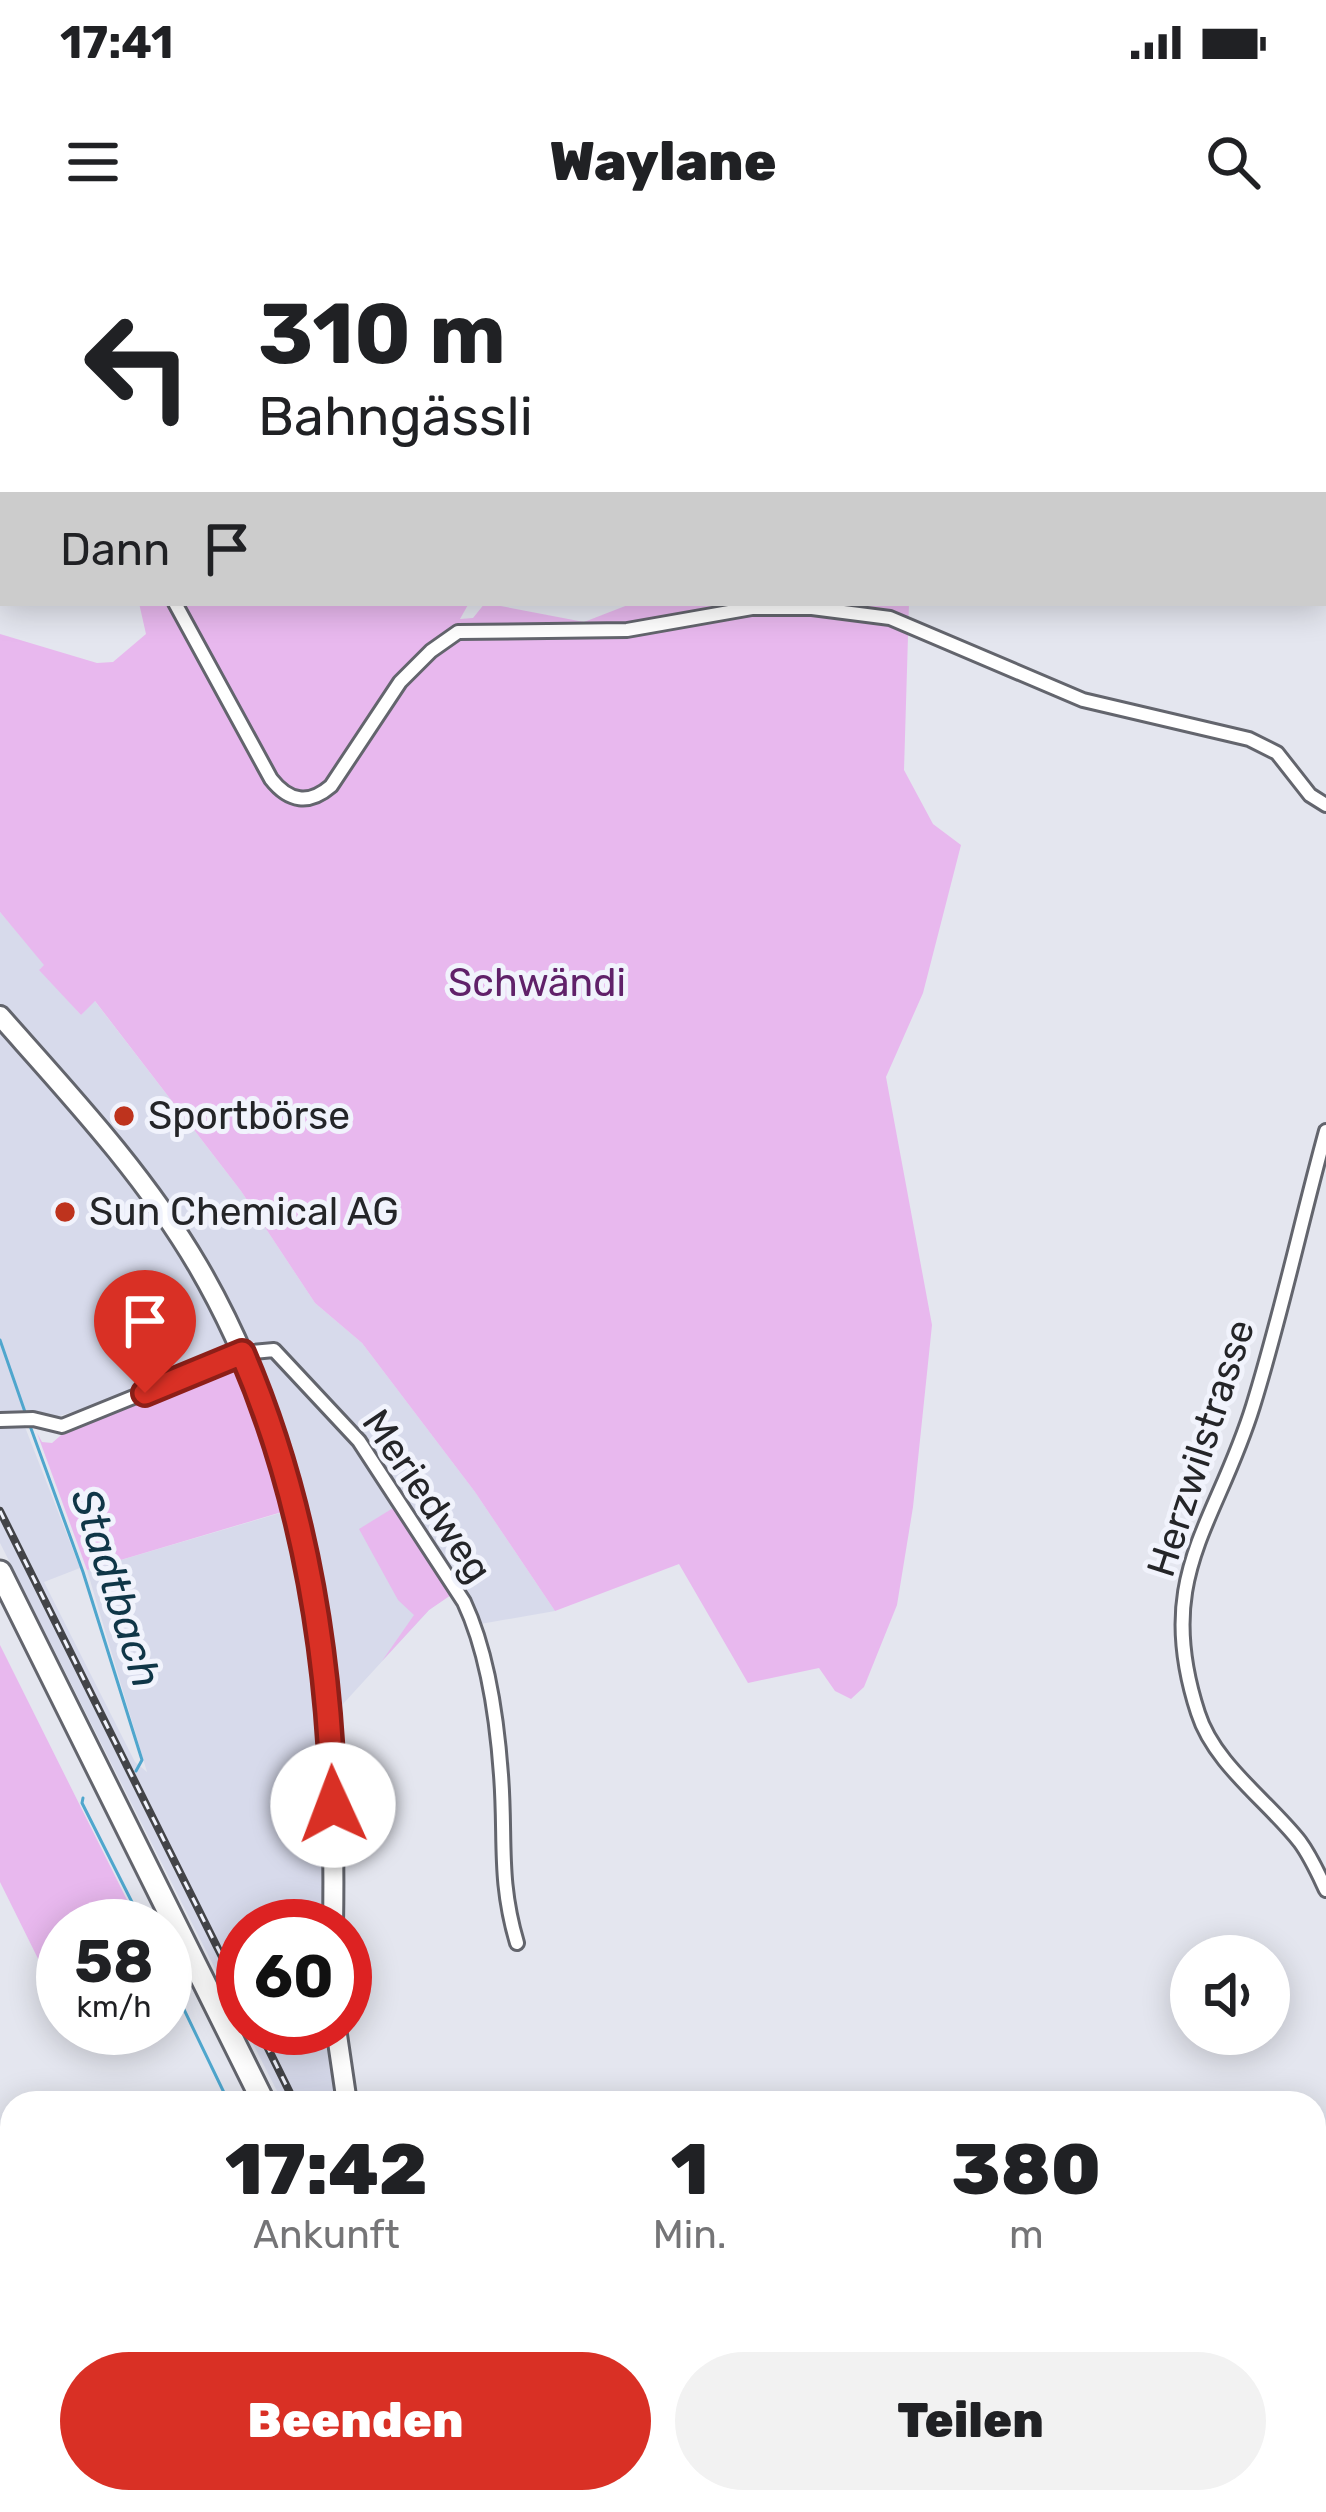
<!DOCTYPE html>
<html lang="de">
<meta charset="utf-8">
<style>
body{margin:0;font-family:Rubik,sans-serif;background:#f2f2f2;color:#202124;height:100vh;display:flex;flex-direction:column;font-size:45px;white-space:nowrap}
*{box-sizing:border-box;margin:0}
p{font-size:39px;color:#757577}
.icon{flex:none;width:66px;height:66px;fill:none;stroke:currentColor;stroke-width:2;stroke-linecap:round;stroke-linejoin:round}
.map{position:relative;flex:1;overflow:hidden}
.panel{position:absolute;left:0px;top:1851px;width:1326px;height:423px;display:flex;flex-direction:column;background:#fff;border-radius:36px 36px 0 0;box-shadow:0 6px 30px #0003}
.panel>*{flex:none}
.hud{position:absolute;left:0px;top:0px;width:1326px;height:366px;box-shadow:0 6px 30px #0003;background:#fff;color:#202124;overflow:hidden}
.tools{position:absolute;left:1170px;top:1695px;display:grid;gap:24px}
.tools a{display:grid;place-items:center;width:120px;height:120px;border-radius:50%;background:#fff;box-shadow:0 6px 30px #0003;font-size:60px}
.speed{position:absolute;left:36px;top:1659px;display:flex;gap:24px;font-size:60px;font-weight:700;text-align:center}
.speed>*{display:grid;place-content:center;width:156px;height:156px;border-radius:50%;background:#fff;box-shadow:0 6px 30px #0003;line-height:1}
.speed small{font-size:30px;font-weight:400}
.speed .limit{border:18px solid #d22;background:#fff;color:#111}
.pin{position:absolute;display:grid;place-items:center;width:102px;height:102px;color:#fff;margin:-123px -51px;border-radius:50% 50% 50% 0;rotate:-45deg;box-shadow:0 0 12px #0007}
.pin .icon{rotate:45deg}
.me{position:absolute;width:132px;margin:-66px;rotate:358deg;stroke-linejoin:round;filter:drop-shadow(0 0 9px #0008)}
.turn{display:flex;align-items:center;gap:42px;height:252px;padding:0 60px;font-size:54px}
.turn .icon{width:156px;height:156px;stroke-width:2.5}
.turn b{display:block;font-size:84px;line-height:102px}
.then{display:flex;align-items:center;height:114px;padding:0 60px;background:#0003;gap:24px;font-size:45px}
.eta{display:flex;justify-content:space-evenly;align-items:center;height:204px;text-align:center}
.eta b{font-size:72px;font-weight:800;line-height:84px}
.primary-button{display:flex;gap:24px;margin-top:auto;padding:24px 60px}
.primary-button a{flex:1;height:138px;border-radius:72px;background:#d93025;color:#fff;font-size:48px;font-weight:800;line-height:138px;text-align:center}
.primary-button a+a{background:#f2f2f2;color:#202124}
.status{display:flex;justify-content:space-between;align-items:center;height:84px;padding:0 60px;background:#fff;direction:ltr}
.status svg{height:33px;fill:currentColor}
header{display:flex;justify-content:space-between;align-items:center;height:156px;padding:0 60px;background:#fff;font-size:54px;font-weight:800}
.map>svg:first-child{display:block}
.built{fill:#d7daeb;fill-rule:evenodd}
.green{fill:#e8b8ee}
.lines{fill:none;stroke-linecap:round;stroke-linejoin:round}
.stream{stroke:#4fa6cd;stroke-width:3}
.minor-casing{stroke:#63656d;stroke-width:18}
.tertiary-casing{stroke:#63656d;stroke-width:21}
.primary-casing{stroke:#63656d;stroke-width:24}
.motorway-casing{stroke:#63656d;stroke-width:27}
.minor{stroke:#fff;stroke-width:12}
.tertiary{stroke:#fff;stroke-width:15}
.primary{stroke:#fff;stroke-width:18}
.motorway{stroke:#fff;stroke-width:21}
.rail-casing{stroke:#434448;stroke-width:8}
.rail{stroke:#f1f3fc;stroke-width:3;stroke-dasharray:9;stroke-linecap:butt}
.route-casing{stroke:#8d1f18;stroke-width:30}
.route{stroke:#d93025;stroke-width:21}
.poi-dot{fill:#be331d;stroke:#f1f3fc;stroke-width:4.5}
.labels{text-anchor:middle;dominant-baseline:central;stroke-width:10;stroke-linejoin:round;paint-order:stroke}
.park-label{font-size:39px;fill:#602169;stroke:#f1f3fc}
.poi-label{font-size:39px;fill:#242528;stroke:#f1f3fc;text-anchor:start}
.street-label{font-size:39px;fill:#242528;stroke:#f1f3fc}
.water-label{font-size:42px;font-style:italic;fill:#0f3647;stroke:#f1f3fc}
</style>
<div class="status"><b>17:41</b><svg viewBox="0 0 49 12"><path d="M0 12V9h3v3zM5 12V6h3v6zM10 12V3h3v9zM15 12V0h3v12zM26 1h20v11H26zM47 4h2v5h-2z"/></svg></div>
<header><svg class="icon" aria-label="menu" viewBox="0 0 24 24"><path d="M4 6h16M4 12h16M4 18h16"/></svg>Waylane<svg class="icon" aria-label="search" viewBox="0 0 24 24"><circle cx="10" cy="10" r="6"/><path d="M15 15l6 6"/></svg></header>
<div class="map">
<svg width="1326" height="2272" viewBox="0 0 1326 2272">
<rect width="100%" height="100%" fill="#e4e6ef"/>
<g class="built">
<path d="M0,672L45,725L40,729L81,775L94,760L241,951L315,1063L362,1103L475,1252L555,1371L469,1386L453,1353L429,1370L343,1464L319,1482L326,1686H243V1784L0,1303ZM232,1121L266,1193L287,1271L87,1330L147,1532L135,1522L44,1342L80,1328L25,1187Z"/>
<path d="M245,1788H332L342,1863H283Z"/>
</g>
<g class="green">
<path d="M425,0H1326V91L1323,94V3H423Z"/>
<path d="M139,363H469L460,379L473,378L485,363L584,382L633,363H909L904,530L933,584L961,605L923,753L886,837L932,1085L913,1267L897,1365L864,1447L851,1459L835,1451L819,1428L748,1443L679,1324L555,1371L475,1252L362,1103L315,1063L241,951L95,761L81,775L39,730L44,725L0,672V394L97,423L113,422L146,394Z"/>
<path d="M227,1127C256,1149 275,1235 285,1271L87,1330L37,1193L42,1202L52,1203L67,1190Z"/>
<path d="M398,1265L454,1353L429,1370L382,1421L414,1375L398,1360L359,1289Z"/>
<path d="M0,1405L140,1686H63V1769L0,1642Z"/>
</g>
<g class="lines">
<g class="stream">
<path d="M0,1100L25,1172"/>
<path d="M29,1183L83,1332L142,1520L136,1531"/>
<path d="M83,1558L82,1563L144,1686"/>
<path d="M165,1730L229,1863"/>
<path d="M494,2262L504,2272"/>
</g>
<g class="minor-casing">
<g id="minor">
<path d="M0,181L3,188"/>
<path d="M175,363L271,539C289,562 309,565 331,546L400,442L431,411L458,392L627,390L752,368H812L890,378L1083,460L1249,499L1277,513L1310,555L1326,565"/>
<path d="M1326,891C1301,982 1281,1076 1253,1166C1216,1286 1153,1336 1198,1473C1214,1524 1268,1561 1300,1602C1311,1617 1318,1633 1326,1650"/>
<path d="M0,1180L33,1179L62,1186L242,1113L274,1110L359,1201L464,1362C488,1413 497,1479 501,1535C506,1599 498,1639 517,1703"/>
<path d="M1314,1980L1326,1944"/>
<path d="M954,2262L969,2272"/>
<path d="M1139,2272L1148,2262"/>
</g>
</g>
<g class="tertiary-casing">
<g id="tertiary">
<path d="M102,3L103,0"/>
<path d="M0,116L3,114"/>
<path d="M0,2017L12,2036"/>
<path d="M179,2262L194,2272"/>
</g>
</g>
<g class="primary-casing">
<g id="primary">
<path d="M0,776C70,855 144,934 198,1026C314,1225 337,1460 333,1686"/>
<path d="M336,1788L347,1863"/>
<path d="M799,2262L814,2272"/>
</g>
</g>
<g class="motorway-casing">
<g id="motorway">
<path d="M0,1332L264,1863"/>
<path d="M541,2262L551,2272"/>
</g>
</g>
<use href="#minor" class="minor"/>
<use href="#tertiary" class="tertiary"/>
<use href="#primary" class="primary"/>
<use href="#motorway" class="motorway"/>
<g class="rail-casing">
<g id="rail">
<path d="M0,1271L243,1759"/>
<path d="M258,1788L295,1863"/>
<path d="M588,2262L599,2272"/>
</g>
</g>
<use href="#rail" class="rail"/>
</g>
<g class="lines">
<g class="route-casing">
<path id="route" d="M145,1153L242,1113C303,1255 329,1412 333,1565"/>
</g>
<use href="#route" class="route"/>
</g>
<g class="poi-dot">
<circle cx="124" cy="876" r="12"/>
<circle cx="65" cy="972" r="12"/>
</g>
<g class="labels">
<g class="park-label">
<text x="537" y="743">Schwändi</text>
</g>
<g class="poi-label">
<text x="148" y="876">Sportbörse</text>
<text x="89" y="972">Sun Chemical AG</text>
</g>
<g class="street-label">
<text transform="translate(1201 1208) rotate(-72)">Herzwilstrasse</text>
<text transform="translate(427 1256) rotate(56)">Meriedweg</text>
</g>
<g class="water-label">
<text transform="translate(116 1348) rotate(72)">Stadtbach</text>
</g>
</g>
</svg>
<div class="tools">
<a><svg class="icon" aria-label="sound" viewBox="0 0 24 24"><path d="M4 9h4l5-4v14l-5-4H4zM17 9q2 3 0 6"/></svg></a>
</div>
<div class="speed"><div>58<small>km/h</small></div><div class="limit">60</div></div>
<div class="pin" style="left:145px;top:1153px;background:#d93025"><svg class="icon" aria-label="arrive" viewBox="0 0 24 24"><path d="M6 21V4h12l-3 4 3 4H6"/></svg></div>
<svg class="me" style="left:333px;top:1565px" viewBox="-20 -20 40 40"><circle r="19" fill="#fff"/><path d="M0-13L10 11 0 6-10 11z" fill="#d93025"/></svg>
<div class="hud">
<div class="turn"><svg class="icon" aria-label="left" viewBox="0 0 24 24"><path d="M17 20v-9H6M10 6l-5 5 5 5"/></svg><div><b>310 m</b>Bahngässli</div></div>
<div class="then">Dann<svg class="icon" aria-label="arrive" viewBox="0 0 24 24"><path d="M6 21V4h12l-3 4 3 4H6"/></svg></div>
</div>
<section class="panel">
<div class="eta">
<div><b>17:42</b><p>Ankunft</p></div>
<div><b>1</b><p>Min.</p></div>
<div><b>380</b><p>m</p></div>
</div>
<div class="primary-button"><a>Beenden</a><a>Teilen</a></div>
</section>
</div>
